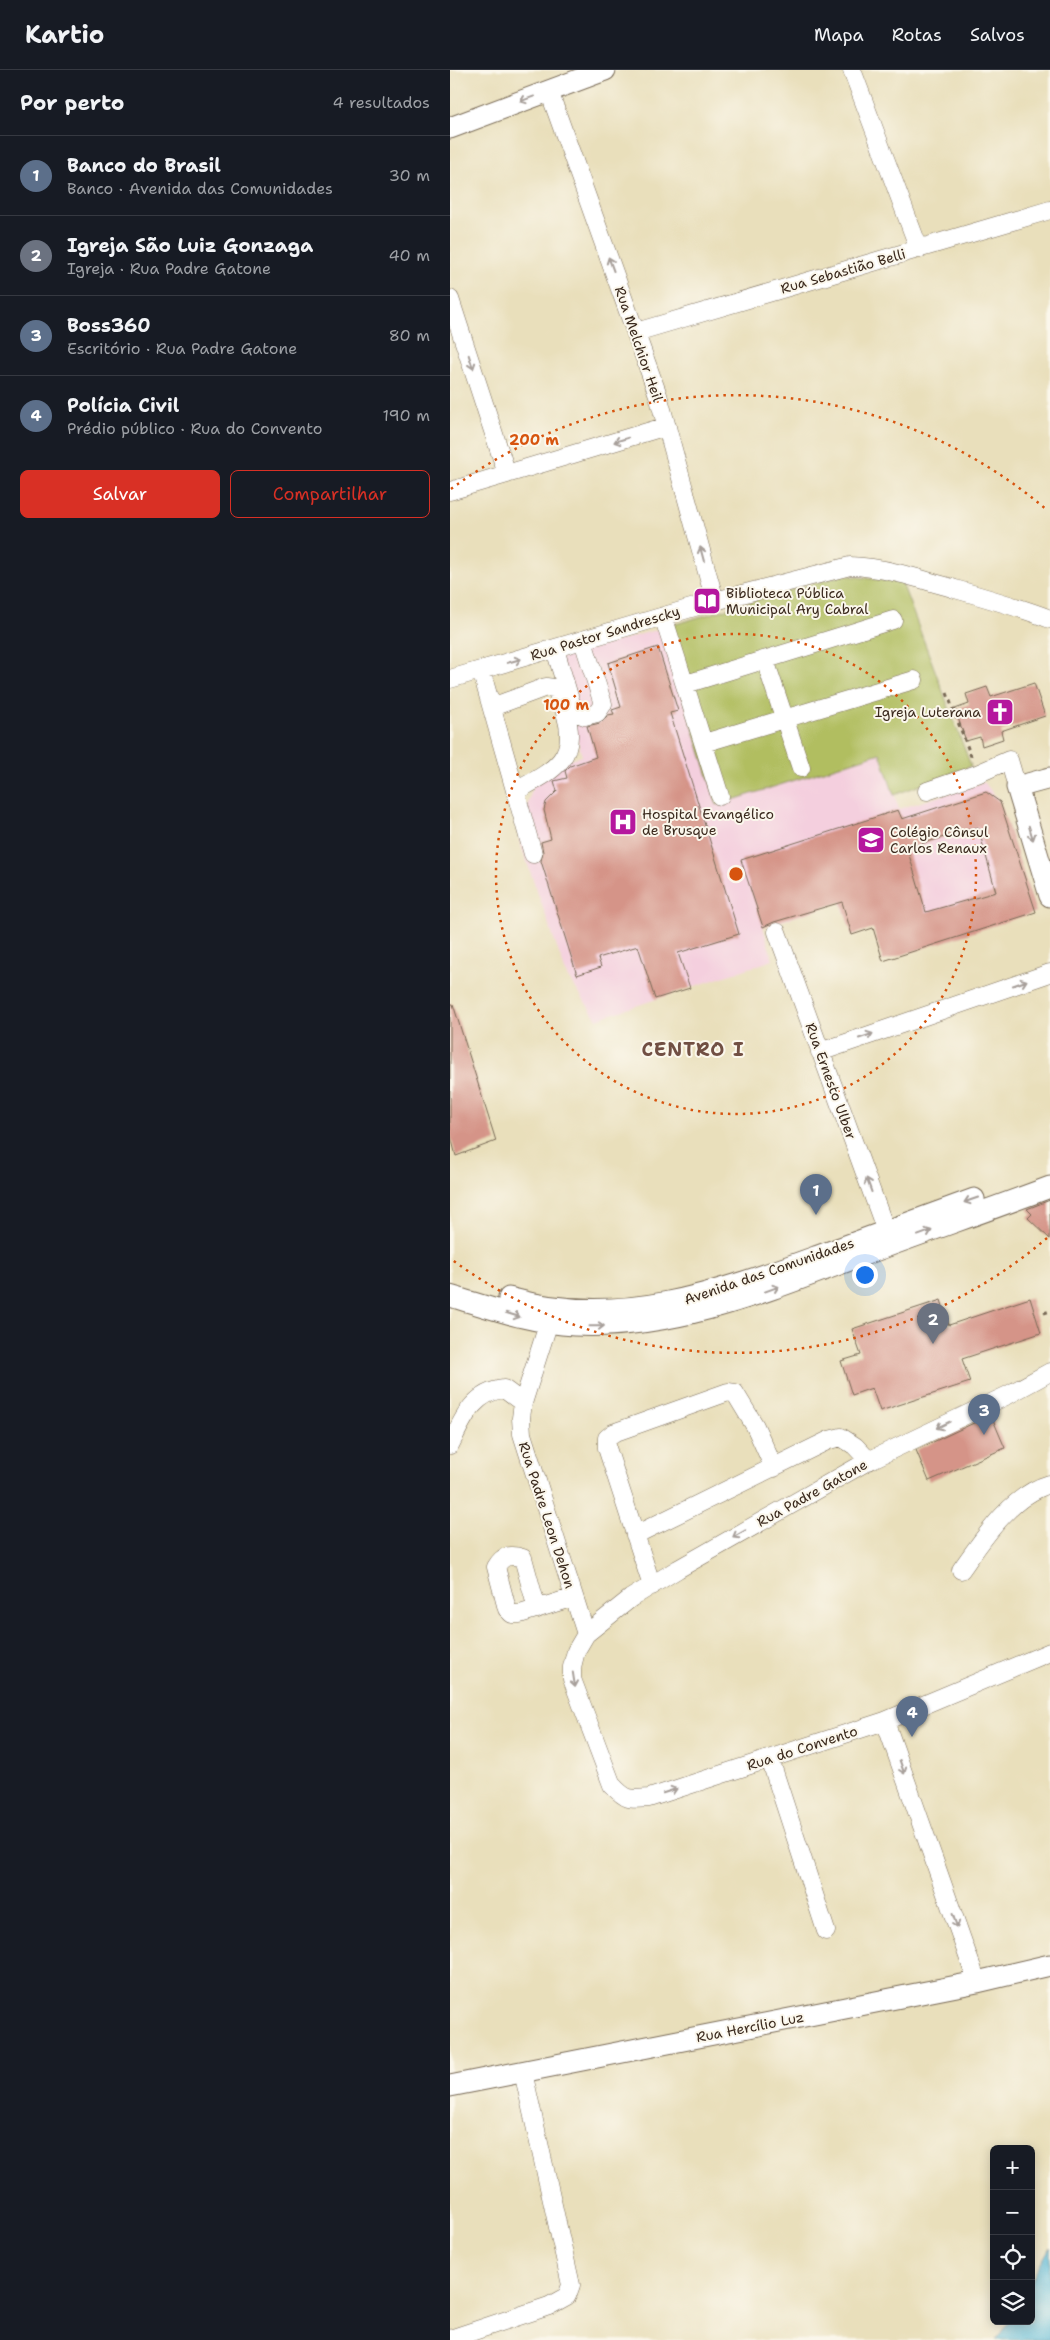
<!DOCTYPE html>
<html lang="pt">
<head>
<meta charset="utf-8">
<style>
  :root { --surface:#171b24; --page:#242831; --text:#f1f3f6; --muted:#9ea1a6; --line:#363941; --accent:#d93025 }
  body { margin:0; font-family:"Shantell Sans",sans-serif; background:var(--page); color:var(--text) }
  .controls { position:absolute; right:15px; bottom:15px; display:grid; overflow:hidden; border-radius:8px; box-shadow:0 2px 12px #0003 }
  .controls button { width:45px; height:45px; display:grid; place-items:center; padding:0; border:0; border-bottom:1px solid var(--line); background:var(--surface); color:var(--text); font:25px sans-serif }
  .you { position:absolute; left:414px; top:1204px; width:18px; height:18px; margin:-12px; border:4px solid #fff; border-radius:50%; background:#1a73e8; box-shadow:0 0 0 8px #1a73e833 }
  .badge { display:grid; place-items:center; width:32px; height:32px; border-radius:50%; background:var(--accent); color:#fff; font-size:16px; font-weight:700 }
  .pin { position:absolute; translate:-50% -41px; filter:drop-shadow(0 1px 2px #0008) }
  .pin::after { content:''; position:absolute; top:26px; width:18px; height:15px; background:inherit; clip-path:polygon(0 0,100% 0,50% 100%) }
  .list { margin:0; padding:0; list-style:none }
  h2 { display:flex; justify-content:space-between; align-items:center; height:65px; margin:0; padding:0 20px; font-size:21px }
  h2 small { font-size:16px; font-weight:400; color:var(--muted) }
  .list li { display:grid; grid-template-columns:32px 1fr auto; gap:15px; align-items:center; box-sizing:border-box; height:80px; padding:0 20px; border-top:1px solid var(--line) }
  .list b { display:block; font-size:19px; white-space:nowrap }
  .list p { margin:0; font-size:16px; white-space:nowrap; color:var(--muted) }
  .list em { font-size:16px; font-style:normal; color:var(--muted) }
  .actions { display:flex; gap:10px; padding:15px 20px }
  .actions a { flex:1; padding:11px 0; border:1px solid var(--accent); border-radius:8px; text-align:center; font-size:18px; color:var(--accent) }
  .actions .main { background:var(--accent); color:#fff }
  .icon { flex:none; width:28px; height:28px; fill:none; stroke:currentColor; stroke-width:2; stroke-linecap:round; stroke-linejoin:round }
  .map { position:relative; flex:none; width:600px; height:2270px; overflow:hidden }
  header { display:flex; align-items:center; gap:30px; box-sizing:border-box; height:70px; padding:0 25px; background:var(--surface); border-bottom:1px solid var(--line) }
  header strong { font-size:24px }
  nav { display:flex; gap:28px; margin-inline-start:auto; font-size:18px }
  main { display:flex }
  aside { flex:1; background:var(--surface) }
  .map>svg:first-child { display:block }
</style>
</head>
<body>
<header>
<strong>Kartio</strong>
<nav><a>Mapa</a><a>Rotas</a><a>Salvos</a></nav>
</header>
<main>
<aside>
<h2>Por perto<small>4 resultados</small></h2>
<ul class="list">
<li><span class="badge" style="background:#5c6f8a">1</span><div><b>Banco do Brasil</b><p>Banco · Avenida das Comunidades</p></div><em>30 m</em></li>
<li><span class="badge" style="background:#6b7280">2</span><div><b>Igreja São Luiz Gonzaga</b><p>Igreja · Rua Padre Gatone</p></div><em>40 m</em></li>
<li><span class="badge" style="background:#5c6f8a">3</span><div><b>Boss360</b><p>Escritório · Rua Padre Gatone</p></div><em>80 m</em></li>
<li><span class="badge" style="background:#5c6f8a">4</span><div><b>Polícia Civil</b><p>Prédio público · Rua do Convento</p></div><em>190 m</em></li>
</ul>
<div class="actions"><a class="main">Salvar</a><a>Compartilhar</a></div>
</aside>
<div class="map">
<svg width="600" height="2270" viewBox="0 0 600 2270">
  <rect width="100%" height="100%" fill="#fbf7ec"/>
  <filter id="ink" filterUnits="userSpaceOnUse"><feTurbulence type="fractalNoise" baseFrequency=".02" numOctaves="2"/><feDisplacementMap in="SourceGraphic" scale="10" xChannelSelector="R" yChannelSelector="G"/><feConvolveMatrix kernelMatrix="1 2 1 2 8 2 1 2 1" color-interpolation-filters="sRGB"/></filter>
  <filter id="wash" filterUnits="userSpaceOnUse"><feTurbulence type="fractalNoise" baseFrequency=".0096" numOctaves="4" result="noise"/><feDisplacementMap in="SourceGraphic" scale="20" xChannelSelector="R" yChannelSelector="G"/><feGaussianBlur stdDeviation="1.12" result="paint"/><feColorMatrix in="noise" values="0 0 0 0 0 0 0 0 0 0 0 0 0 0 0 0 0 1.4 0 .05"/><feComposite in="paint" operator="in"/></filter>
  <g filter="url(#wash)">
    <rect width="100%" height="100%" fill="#e9dfbb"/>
    <path fill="#f4cfde" d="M212,558l55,177 164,-52 18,56 85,-27 16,20 36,110 -153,49 -10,-33 -21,7 -11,-33 -78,25 10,33 -176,59 -30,-43 -48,-136 18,-71 45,-13 -28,-96z"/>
    <path fill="#b1be61" stroke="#767440" d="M393,505l59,8 69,183 -77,29 -14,-42 -163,52 -55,-177z"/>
    <path fill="#56b7d5" stroke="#48707a" d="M600,2177v93h-54l13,-19h22v-40z"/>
    <g id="blocks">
      <path fill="#d59488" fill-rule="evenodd" d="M208,577l20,64 -8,2 69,221 -61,19 12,35 -35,11 -17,-53 -40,12 3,9 -24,8 -36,-114 2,-9 -2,-10 10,-3 -7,-29 2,-8 11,-11 -3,-10 13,-3 -2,-7 5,-5 26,-9 -9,-31 13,-3 8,-8 6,-1 -2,-4 9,-3 -13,-44z
        M584,613l11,33 -44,15 2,8 -21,7 -2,-9 -14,4 -11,-32 14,-5 -3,-10 21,-7 4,10z
        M536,722l14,10 36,110 -153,49 -10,-33 -21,7 -10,-33 -68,20 -11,5 -22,-67 157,-50 4,9zM528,757l18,65 -70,20 -19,-64z
        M0,934h3l43,137 -40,15 -6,-23z
        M600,1130v39l-22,-21 4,-4 -5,-5z
        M580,1228l11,35 -79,26 8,23 -90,29 -8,-23 -20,7 -11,-34 20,-6 -9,-26 89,-29 8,25z
        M541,1345l14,33 -76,33 -13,-31z"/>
    </g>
  </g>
  <g filter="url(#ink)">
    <use href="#blocks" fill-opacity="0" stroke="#786955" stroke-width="1"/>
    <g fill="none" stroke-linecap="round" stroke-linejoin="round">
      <defs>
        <path id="minor" d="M402,0l67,179
          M99,21l109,304 57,206
          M0,229l57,175
          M186,262l414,-122
          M0,421l217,-65
          M213,546l57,180
          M105,579l16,54 6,10 8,3 12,-3 6,-9 -20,-63
          M315,590l36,108
          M31,600l52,184
          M0,609l265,-78 135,-35c35,1 71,13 105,23 32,9 64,18 95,30
          M236,614l207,-64
          M42,637l54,-20 8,1c7,8 9,18 12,28 13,44 -16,56 -50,75
          M254,673l210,-63
          M477,721l50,-17 32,-14 8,27
          M327,862l113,310
          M370,982l230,-79
          M103,1239l-30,94 -2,15 1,16 64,200
          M600,1302l-42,23 -140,66 -190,108 -47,29 -45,36 -10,17 -4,16v12l40,106c14,15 17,15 37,13l236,-77 165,-69
          M0,1375c13,-26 23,-53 54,-56l19,14
          M185,1465l194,-95 12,-3 14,9 14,15
          M511,1500c22,-31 50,-75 89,-86
          M202,1516l-45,-138v-10l6,-5 115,-41 7,1 20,33 19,42
          M87,1539l-14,-51c-13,-4 -20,-3 -27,9l11,42 5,5h8l54,-17
          M435,1651l92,261
          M320,1689l56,172
          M0,2269l99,-33 18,-10 4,-11 -48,-213"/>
        <path id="major" d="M0,58l155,-58
          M600,708l-33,9 33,109
          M0,1226c41,12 82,27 124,29 100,5 193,-34 284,-68 64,-24 128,-46 192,-70
          M59,1228c109,31 207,-5 309,-42 52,-19 104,-38 156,-57
          M0,2016l527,-104 73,-17"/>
      </defs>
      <use href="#minor" stroke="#786955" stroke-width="19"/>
      <use href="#major" stroke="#786955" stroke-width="23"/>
      <path stroke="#786955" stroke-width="3" stroke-dasharray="4 4" stroke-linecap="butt" d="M497,623l25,66
        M594,1243l6,-2"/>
      <use href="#minor" stroke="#fff" stroke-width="18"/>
      <use href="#major" stroke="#fff" stroke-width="21"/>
    </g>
    <defs><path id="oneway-shaft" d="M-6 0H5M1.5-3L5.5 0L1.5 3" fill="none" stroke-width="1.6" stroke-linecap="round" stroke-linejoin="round" transform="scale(1.25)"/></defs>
    <g stroke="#a79f9a">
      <use href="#oneway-shaft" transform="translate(77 29) rotate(160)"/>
      <use href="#oneway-shaft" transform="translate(161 194) rotate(-110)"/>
      <use href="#oneway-shaft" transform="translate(21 292) rotate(72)"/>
      <use href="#oneway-shaft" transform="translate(171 370) rotate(163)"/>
      <use href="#oneway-shaft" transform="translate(252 484) rotate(-105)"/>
      <use href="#oneway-shaft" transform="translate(64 591) rotate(-16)"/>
      <use href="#oneway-shaft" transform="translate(581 763) rotate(73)"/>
      <use href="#oneway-shaft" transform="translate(570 913) rotate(-19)"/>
      <use href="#oneway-shaft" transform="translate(416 966) rotate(-19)"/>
      <use href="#oneway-shaft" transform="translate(419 1115) rotate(-110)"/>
      <use href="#oneway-shaft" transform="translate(521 1130) rotate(161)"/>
      <use href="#oneway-shaft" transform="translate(475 1163) rotate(-20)"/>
      <use href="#oneway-shaft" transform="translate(322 1219) rotate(-20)"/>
      <use href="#oneway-shaft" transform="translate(63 1245) rotate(17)"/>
      <use href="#oneway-shaft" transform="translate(147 1256) rotate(-1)"/>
      <use href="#oneway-shaft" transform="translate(493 1355) rotate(154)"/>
      <use href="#oneway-shaft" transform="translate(289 1464) rotate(150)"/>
      <use href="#oneway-shaft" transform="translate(124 1610) rotate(81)"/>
      <use href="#oneway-shaft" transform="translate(452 1697) rotate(71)"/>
      <use href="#oneway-shaft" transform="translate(220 1721) rotate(-18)"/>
      <use href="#oneway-shaft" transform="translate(505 1851) rotate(71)"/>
    </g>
  </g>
  <g fill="none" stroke="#d7540e" stroke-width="2.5" stroke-dasharray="2.5 5">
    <circle cx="286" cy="804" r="240"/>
    <path d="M597 1168A479 479 0 0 1 1 1189M1 419A479 479 0 0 1 597 440"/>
  </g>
  <defs>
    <symbol id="library-square" viewBox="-11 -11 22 22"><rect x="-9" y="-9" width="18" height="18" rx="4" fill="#b5179e" stroke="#fbf7ec"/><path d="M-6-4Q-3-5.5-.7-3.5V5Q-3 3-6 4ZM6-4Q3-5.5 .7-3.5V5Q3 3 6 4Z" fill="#fff"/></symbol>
    <symbol id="church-square" viewBox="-11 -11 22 22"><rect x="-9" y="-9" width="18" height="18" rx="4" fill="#b5179e" stroke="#fbf7ec"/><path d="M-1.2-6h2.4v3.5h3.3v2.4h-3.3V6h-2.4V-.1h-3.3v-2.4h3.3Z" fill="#fff"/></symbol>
    <symbol id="hospital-square" viewBox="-11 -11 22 22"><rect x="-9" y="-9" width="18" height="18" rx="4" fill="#b5179e" stroke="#fbf7ec"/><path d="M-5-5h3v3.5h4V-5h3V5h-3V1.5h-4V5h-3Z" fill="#fff"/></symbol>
    <symbol id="school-square" viewBox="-11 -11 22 22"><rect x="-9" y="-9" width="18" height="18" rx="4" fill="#b5179e" stroke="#fbf7ec"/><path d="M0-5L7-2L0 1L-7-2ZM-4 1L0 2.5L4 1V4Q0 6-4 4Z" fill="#fff"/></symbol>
  </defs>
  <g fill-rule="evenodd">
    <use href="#library-square" x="241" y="515" width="32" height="32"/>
    <use href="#church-square" x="534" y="626" width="32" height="32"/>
    <use href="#hospital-square" x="157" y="736" width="32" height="32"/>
    <use href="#school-square" x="405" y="754" width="32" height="32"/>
  </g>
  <g text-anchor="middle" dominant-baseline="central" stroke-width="4" stroke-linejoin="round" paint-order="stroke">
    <g font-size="14" fill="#3b2a1e" stroke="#fbf7ec">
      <text transform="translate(393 201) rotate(-16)">Rua Sebastião Belli</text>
      <text transform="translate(189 274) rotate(71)">Rua Melchior Heil</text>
      <text transform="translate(155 563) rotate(-17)">Rua Pastor Sandrescky</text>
      <text transform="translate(381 1011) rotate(70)">Rua Ernesto Ulber</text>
      <text transform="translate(319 1201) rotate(-19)">Avenida das Comunidades</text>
      <text transform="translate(362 1423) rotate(-29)">Rua Padre Gatone</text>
      <text transform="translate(97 1445) rotate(72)">Rua Padre Leon Dehon</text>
      <text transform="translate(352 1678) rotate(-18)">Rua do Convento</text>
      <text transform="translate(300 1957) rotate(-11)">Rua Hercílio Luz</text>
    </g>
    <g font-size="14" fill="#3b2a1e" stroke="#fbf7ec" text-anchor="start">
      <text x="276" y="523">Biblioteca Pública<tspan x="276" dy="16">Municipal Ary Cabral</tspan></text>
      <text x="531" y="642" text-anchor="end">Igreja Luterana</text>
      <text x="192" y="744">Hospital Evangélico<tspan x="192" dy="16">de Brusque</tspan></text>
      <text x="440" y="762">Colégio Cônsul<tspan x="440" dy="16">Carlos Renaux</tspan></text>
    </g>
    <g font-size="19" font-weight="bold" letter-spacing="1" fill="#714f43" stroke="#fbf7ec">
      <text x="243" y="979">CENTRO I</text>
    </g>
  </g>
  <circle cx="286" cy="804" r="8" fill="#d7540e" stroke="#fbf7ec" stroke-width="2.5"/>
  <g font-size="15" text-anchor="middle" font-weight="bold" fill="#d7540e" stroke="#fbf7ec" stroke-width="4" stroke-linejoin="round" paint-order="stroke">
    <text x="84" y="375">200 m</text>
    <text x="116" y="640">100 m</text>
  </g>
</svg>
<div class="controls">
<button>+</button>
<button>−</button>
<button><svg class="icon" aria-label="locate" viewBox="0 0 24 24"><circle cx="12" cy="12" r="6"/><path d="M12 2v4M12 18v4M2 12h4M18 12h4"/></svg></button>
<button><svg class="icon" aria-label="layers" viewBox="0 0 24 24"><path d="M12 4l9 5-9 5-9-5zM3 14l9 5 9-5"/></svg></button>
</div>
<div class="you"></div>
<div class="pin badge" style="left:366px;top:1145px;background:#5c6f8a">1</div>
<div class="pin badge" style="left:483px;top:1274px;background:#6b7280">2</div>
<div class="pin badge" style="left:534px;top:1365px;background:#5c6f8a">3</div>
<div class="pin badge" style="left:462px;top:1667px;background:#5c6f8a">4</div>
</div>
</main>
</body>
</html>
